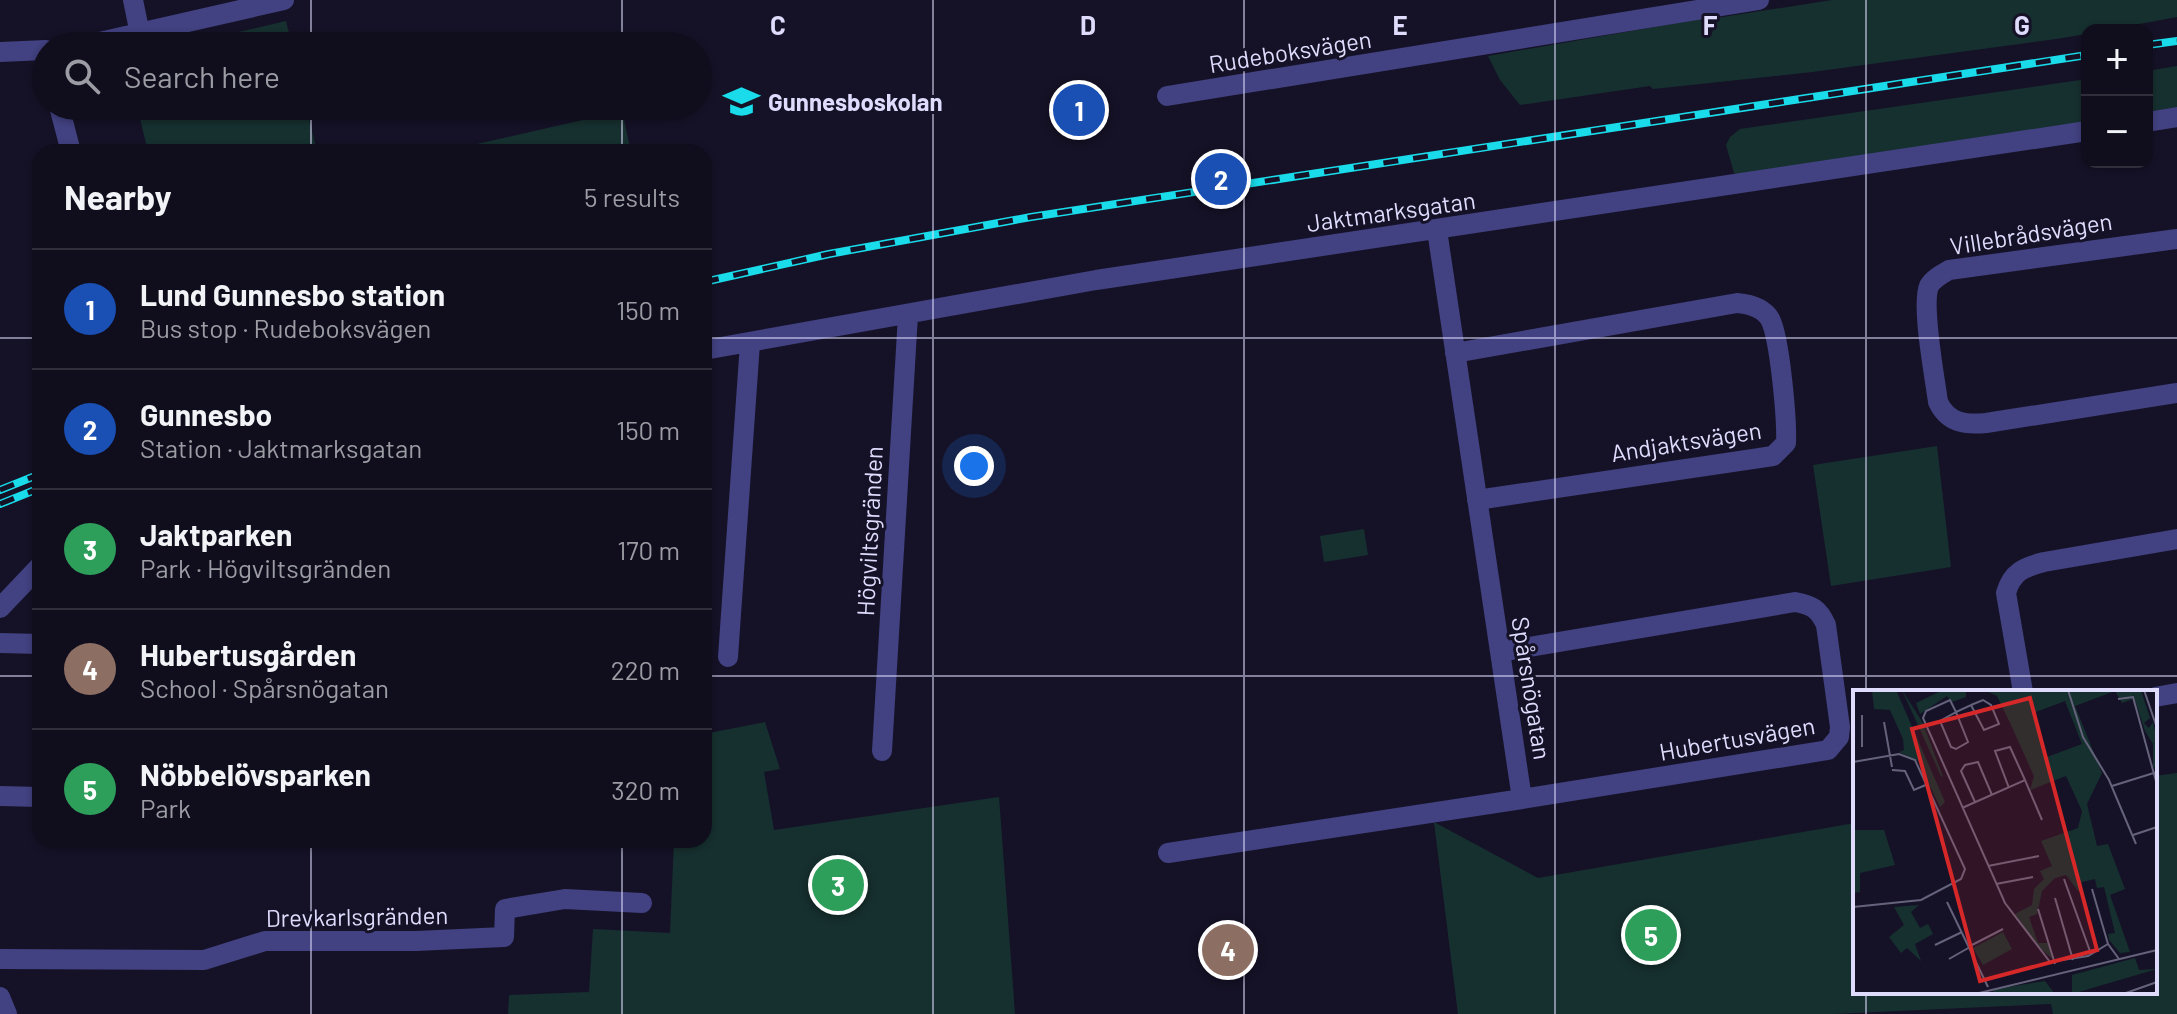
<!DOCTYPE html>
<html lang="en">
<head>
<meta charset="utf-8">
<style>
  :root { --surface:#100e1d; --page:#191726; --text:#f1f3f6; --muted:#9c9ca4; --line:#302e3b; --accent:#19dbea }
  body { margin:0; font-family:Barlow,sans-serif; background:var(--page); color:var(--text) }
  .controls { position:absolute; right:24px; top:24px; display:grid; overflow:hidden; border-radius:16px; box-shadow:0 2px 6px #0004 }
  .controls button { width:72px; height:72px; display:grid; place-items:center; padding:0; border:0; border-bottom:2px solid var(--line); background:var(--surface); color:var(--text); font:40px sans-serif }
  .you { position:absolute; left:974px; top:466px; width:28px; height:28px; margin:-20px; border:6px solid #fff; border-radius:50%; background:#1a73e8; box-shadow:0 0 0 12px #1a73e833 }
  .badge { display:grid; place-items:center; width:52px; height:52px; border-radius:50%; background:var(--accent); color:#fff; font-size:26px; font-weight:700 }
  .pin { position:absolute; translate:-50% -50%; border:4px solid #fff; box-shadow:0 2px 8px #0006 }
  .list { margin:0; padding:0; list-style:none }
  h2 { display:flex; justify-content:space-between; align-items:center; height:104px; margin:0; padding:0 32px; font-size:34px }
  h2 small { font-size:26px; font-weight:400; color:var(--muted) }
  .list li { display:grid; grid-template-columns:52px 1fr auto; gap:24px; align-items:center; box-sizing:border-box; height:120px; padding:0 32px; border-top:2px solid var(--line) }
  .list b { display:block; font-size:30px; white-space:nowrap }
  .list p { margin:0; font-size:26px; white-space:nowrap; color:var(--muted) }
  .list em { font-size:26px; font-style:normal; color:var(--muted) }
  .icon { flex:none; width:44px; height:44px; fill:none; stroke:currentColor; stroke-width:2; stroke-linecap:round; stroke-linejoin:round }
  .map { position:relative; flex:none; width:2177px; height:1014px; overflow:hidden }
  .search { position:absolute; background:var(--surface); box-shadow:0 2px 6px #0004; left:32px; top:32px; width:680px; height:88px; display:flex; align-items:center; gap:20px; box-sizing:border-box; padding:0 28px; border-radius:44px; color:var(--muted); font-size:30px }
  .panel { position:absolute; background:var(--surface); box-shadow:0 2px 6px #0004; left:32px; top:144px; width:680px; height:704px; border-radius:24px }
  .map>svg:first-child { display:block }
</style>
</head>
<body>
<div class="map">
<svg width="2177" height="1014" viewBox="0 0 2177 1014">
  <rect width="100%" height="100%" fill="#151227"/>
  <path fill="#16302f" d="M1832,0h345v17l-70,13h-20v4l-31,5 -244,33 -159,17 -3,-3 -130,19 -20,-25 -12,-24 212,-37 11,18 5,-19z
    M286,21l6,25h-114z
    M2177,66v41l-30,5v-41z
    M2087,79v43l-341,55 -12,-4 -8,-28 4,-8 10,-8z
    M137,106h169l11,46h-169z
    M622,111l9,41h-152l-2,-8z
    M1937,446l14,121 -120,19 -18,-121z
    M1364,529l4,26 -44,7 -4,-26z
    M765,722l15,47 -16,3 10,58 225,-33 16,217h-507l1,-19 80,-3 4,-63 77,4 4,-93h30v-106z
    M2177,773v241h-124l-2,-10 -218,10h-375l-24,-192 104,56 317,-55v169h300v-216z"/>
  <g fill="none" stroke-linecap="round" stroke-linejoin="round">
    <path stroke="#424181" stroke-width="20" d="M133,0l7,34
      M82,46l202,-46
      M0,52l46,-2
      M1167,96l592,-96
      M59,106l12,46
      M2147,122l30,-5
      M2177,239l-228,31c-7,4 -16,9 -20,16 -8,20 6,92 9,116 10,21 27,23 48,21l191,-30
      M704,350l392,-70 991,-149
      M1455,353l282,-50c11,1 26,4 33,16 10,19 17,101 16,124l-13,13 -296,44
      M0,608l40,-42
      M0,643l40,1
      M1500,652l295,-50c17,3 24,7 31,23l14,102 -1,10 -11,13 -306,49
      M728,657l22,-314
      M2023,692l-17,-99c6,-21 18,-26 38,-31l133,-23
      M2155,697l22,-4
      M882,751l26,-436
      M0,796l40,1
      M1168,853l354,-54 -85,-569
      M0,959l204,1 61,-19h151l88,-4 1,-28 60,-10 77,4
      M0,997l7,17"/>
    <defs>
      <path id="rail" d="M2147,45l30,-4
        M704,282l125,-28 202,-37 1056,-162
        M0,490l40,-16
        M0,504l40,-16"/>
    </defs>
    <use href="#rail" stroke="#19dbea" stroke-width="8"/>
    <use href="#rail" stroke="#151227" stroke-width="5" stroke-dasharray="15" stroke-linecap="butt"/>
  </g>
  <path fill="none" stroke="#dedbfc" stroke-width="2" stroke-opacity="0.55" d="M311,0v46M622,0v46M933,0v1014M1244,0v1014M1555,0v1014M1866,0v692M311,106v46M622,106v46M0,338h40M704,338h1473M0,676h40M704,676h1473M311,840v174M622,840v174M1866,992v22"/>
  <defs>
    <symbol id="school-bare" viewBox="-9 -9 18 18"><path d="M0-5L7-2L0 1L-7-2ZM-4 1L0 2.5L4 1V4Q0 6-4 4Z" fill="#19dbea" stroke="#151227" stroke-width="2.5" paint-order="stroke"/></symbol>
  </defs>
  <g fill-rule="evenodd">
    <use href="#school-bare" x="716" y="76" width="51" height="51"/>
  </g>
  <g text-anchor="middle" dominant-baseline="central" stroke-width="6" stroke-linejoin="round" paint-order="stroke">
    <g font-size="24" fill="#dedbfc" stroke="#151227">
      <text transform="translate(1290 51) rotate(-9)">Rudeboksvägen</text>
      <text transform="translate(1391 211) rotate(-8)">Jaktmarksgatan</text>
      <text transform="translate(2031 233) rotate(-9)">Villebrådsvägen</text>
      <text transform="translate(1686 441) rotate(-9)">Andjaktsvägen</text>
      <text transform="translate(869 531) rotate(-87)">Högviltsgränden</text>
      <text transform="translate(1532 688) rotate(81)">Spårsnögatan</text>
      <text transform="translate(1737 738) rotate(-10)">Hubertusvägen</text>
      <text transform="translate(357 916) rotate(-1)">Drevkarlsgränden</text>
    </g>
    <g font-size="24" font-weight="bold" fill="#dedbfc" stroke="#151227" text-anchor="start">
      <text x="768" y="101">Gunnesboskolan</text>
    </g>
  </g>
  <g transform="translate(1853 690)">
    <rect width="304" height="304" fill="#151227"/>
    <path d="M19,0h24l49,112 -5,5 -22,-46 -19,-9 5,-2 -1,-11 -13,-29 -16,-1zM49,0l21,33 20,54 -2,-1zM90,0h23v7l-14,5 -5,-6 -27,18 -4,-11zM132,0h156l9,28 -6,5 5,5 4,-6 4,18v26l-4,2v-24l-8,-13 -12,-37v5l-11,4 -7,-12 -40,15 27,67 -15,31 10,42 11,-2 17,45 -15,6 20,57 -10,1 -11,-13 -1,-6 7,-1 -11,-46 -7,1 -2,-9 -13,3 -3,10 -13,-17 -11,3 -13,13 -5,23 -8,3 9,26h10l5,16 -15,-12 -23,-33 17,-9 2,-16 10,-10 -4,-8 12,-5 -11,-25 37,-13 4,-17 -16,-35 -36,14 4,-14 -23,-51 -14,-29zM212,11l17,43 -35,13 -14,-44zM0,140h31l11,35 -35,8v19l-7,1zM66,215l-8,7 9,16 8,-4 5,10 -18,10 6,17 -14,-13 -6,5 -12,-16 15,-12 -10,-18zM150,242l9,17 -29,16 -10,-17zM282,268l4,12 18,-1 -85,25v-19zM192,291l10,13h-65l6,-5z" fill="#16302f" fill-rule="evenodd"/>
    <path fill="none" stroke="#65627c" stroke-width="2" d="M215,0l15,47 26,43 27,64M291,0l13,38M265,9l15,-2 24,88M118,15l12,-5 8,5 8,19 -15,6 -13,-25 -15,7 12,30 -12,7 -5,-2 -11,-26 16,-9 -6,-12 -24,11 -3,7 82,185 45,59 38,-6 20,-12 11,15M9,25v32M31,32l8,45M0,72l46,-8 16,6 50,109 -4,10 -40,21 -68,7M39,80l13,1 9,19 14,-6M259,96l45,-14M156,98l-14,-37 15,-4 15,33M122,112l-14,-31 4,-6 13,-3 14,33M109,118l63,-28 17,40M280,145l24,-8M135,176l51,-10M211,189l27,75M143,194l37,-7M239,199l16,55M202,208l18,62M94,212l41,85M185,219l17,55M82,255l27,-13M117,256l33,-17M96,269l21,-12M122,304l182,-44M270,304l34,-12"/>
    <path fill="#d62828" fill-opacity="0.15" stroke="#d62828" stroke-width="4" d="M177,8l67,252 -117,31 -68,-252z"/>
    <rect width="304" height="304" fill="none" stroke="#dedbfc" stroke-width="4"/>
  </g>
  <g font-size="26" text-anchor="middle" font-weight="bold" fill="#dedbfc" stroke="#151227" stroke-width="6" stroke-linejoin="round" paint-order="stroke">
    <text x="778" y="35">C</text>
    <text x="1088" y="35">D</text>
    <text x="1400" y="35">E</text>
    <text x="1710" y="35">F</text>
    <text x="2022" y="35">G</text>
  </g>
</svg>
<div class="controls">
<button>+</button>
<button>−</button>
</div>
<div class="you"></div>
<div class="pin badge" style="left:1079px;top:110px;background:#1a4fb4">1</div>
<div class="pin badge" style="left:1221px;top:179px;background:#1a4fb4">2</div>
<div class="pin badge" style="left:838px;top:885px;background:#2e9e5b">3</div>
<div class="pin badge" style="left:1228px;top:950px;background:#8d6e63">4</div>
<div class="pin badge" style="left:1651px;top:935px;background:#2e9e5b">5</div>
<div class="search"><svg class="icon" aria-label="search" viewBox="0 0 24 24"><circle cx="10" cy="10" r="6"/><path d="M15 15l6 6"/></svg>Search here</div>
<section class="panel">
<h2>Nearby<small>5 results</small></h2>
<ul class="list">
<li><span class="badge" style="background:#1a4fb4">1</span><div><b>Lund Gunnesbo station</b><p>Bus stop · Rudeboksvägen</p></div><em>150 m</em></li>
<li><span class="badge" style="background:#1a4fb4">2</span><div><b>Gunnesbo</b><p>Station · Jaktmarksgatan</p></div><em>150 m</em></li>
<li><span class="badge" style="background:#2e9e5b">3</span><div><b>Jaktparken</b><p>Park · Högviltsgränden</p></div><em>170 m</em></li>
<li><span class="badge" style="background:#8d6e63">4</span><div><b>Hubertusgården</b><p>School · Spårsnögatan</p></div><em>220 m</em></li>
<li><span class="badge" style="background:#2e9e5b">5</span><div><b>Nöbbelövsparken</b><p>Park</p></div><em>320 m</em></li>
</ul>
</section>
</div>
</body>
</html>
